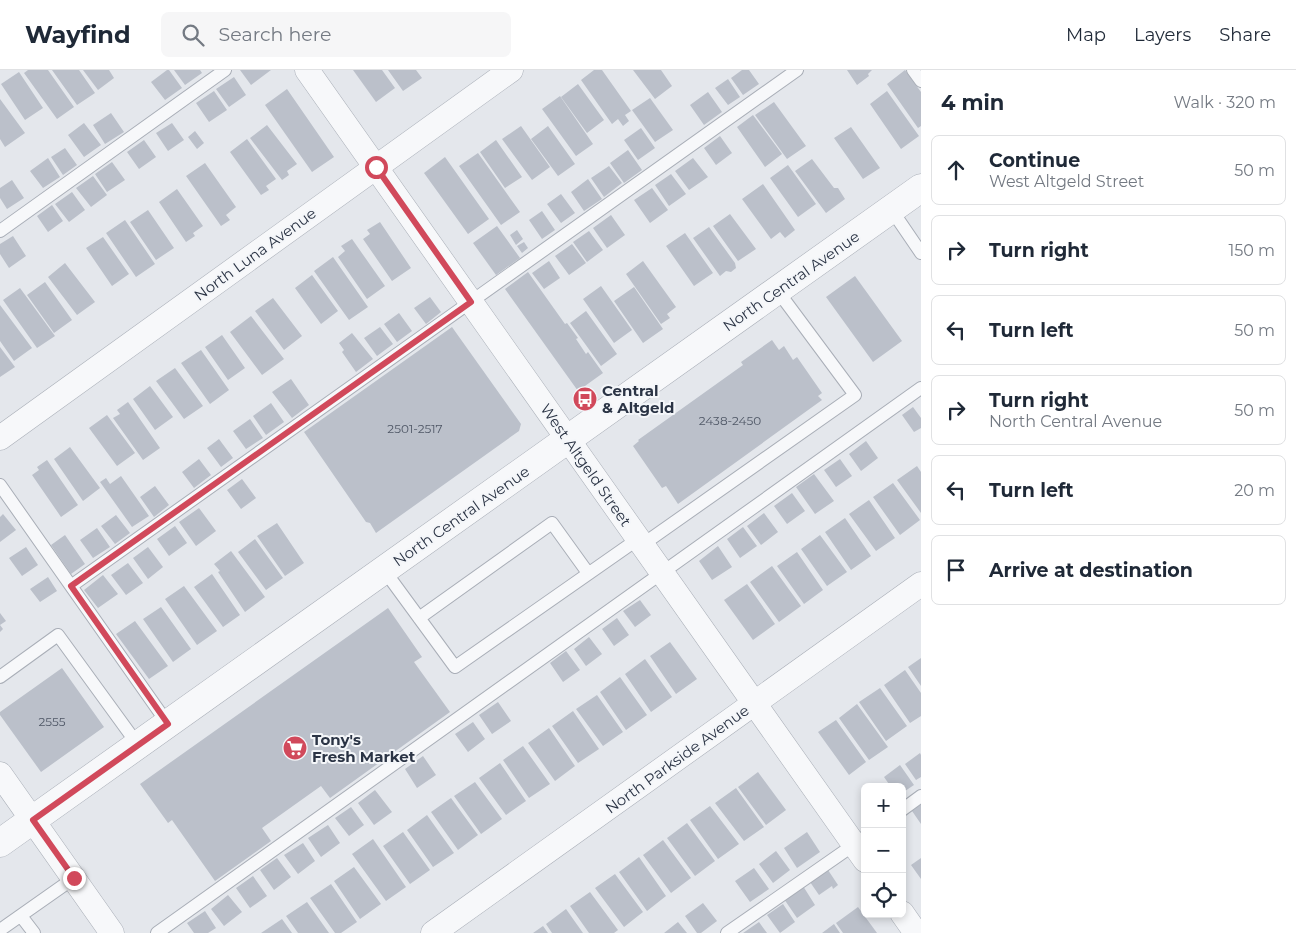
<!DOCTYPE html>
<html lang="en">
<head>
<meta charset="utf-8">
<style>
  :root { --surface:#fff; --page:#f6f6f7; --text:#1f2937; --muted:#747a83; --line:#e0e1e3 }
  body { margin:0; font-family:Montserrat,sans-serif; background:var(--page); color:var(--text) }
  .controls { position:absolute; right:15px; bottom:15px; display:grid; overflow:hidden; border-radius:8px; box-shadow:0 2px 8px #0003 }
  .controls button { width:45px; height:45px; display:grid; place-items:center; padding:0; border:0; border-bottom:1px solid var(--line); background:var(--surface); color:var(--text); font:25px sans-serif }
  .stop { position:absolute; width:15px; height:15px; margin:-11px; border:4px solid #d1495b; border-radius:50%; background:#fff }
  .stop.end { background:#d1495b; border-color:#fff; box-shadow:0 1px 5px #0008 }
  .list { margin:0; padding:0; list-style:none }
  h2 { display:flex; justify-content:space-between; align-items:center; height:65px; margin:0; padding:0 20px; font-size:21px }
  h2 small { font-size:16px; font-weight:400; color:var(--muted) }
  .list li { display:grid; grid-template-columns:32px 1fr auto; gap:15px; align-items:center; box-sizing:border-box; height:70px; margin:0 10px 10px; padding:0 10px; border:1px solid var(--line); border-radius:8px }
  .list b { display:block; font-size:19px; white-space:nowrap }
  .list p { margin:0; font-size:16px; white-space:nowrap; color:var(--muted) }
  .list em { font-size:16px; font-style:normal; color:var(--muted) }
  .icon { flex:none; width:28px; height:28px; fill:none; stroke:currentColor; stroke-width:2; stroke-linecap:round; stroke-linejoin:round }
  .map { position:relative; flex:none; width:921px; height:863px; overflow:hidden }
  header { display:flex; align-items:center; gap:30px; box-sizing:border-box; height:70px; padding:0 25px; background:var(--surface); border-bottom:1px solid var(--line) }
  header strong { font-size:24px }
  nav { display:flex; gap:28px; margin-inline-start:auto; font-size:18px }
  .search { width:350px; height:45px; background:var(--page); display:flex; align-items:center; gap:12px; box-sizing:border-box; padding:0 18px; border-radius:8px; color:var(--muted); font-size:19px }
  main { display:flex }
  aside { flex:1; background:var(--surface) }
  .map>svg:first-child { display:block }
</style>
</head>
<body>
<header>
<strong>Wayfind</strong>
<div class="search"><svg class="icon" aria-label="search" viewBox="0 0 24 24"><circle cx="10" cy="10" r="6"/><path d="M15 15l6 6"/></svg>Search here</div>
<nav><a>Map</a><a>Layers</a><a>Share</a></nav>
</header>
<main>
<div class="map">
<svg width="921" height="863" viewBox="0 0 921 863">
  <rect width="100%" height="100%" fill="#e4e7ec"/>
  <path fill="#bbc0ca" d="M28,0h20l26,37 -17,12 -33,-46z
    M52,0h27l16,23 -18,12z
    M83,0h26l5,8 -16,12z
    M167,0h2l13,18 -17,12 -14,-18z
    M174,0h26l2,3 -17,12z
    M240,0h31l-20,15z
    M353,0h29l13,18 -19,14z
    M388,0h28l6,8 -19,13z
    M594,0h8l29,41 -6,4 4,6 -6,5 -5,-7 -6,5 -31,-44z
    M633,0h28l11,16 -17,13z
    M742,0h7l10,14 -16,11 -12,-17z
    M847,0h25l-4,4 1,2 -12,9z
    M905,0l16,22v34l-3,2 -31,-44z
    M19,2l24,36 -18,12 -24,-36z
    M234,7l12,18 -17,12 -13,-18z
    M728,9l12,18 -12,8 -13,-17z
    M578,14l26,36 -17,13 -26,-36z
    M287,19l47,68 -22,15 -47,-67z
    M214,21l13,19 -18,12 -13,-19z
    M887,21l32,45 -18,13 -31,-45z
    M708,22l14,20 -18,13 -14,-20z
    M560,26l33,48 -17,12 -34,-47z
    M650,28l23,32 -18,12 -23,-32z
    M0,29l25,34 -20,14 -5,-8z
    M774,32l32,44 -19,13 -32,-44z
    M111,43l13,19 -19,12 -12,-19z
    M753,45l29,39 -17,13 -28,-40z
    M84,53l17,22 -17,12 -16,-22z
    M172,53l12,17 -16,11 -12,-18z
    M267,55l30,39 -10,7 2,4 -7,5 -32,-42z
    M521,56l29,41 -18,13 -30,-41z
    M548,56l27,38 -17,12 -27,-37z
    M851,57l29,41 -17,11 -29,-41z
    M641,58l14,20 -17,12 -14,-20z
    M195,61l9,12 -7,6 -9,-12z
    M720,66l12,17 -16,12 -12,-17z
    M247,69l29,40 -10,7 3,4 -8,5 -31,-43z
    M144,70l12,17 -17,12 -12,-17z
    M496,70l26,37 -17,11 -25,-36z
    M65,78l12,17 -14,10 -12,-18z
    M628,80l14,20 -18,13 -14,-20z
    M478,83l42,59 -19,13 -42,-59z
    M445,87l44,62 -21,15 -44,-61z
    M48,88l12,19 -17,11 -13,-17z
    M693,88l15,19 -19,13 -14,-19z
    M812,89l22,29h4l7,11 -19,14 -31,-42z
    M112,92l13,18 -18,12 -12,-18z
    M205,93l31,44 -10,8 4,5 -9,6 -35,-50z
    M788,95l28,39 -18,13 -28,-39z
    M609,96l13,17 -18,14 -13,-19z
    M671,104l15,20 -17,12 -14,-21z
    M93,106l14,19 -16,12 -15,-19z
    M588,109l14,20 -18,12 -13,-19z
    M12,110l12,18 -17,11 -7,-11v-10z
    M763,114l32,46 -10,8 -5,-6 -9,7 -29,-40z
    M652,118l16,22 -18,13 -16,-23z
    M177,119l26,37 -10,7 2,3 -9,6 -27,-40z
    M72,122l13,18 -16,12 -14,-18z
    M561,124l14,19 -14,10 -14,-19z
    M52,135l11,16 -15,11 -11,-16z
    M148,140l26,38 -18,12 -26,-38z
    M542,141l13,19 -13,9 -13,-19z
    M730,144l26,35 -18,12 -25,-35z
    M611,145l14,20 -18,13 -14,-20z
    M125,150l30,44 -19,13 -30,-44z
    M380,152l31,46 -19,13 -29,-42 7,-5 -3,-4z
    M497,156l23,32 -24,17 -23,-32z
    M709,157l26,36 1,5 -5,4 -5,-1 -6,5 -27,-38z
    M517,160l6,9 -7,6 -6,-10z
    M589,161l14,19 -16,12 -14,-20z
    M685,163l28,40 -19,13 -28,-40z
    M13,166l13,20 -17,12 -9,-14v-10z
    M103,167l26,37 -17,12 -26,-38z
    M352,169l33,47 -18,13 -29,-42 7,-6 -4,-5z
    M524,172l4,6 -6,5 -5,-7z
    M572,174l14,19 -17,12 -14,-19z
    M333,187l35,50 -19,13 -35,-49z
    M549,191l11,17 -16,11 -12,-16z
    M643,191l33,46 -9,7 3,4 -9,6 -35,-50z
    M65,193l30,39 -18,13 -29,-38z
    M528,202l37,52 2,-1 11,15 -2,1 10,15 2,-2 15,21 -25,18 -73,-102z
    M312,205l26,36 -17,13 -26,-36z
    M855,206l47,65 -29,21 -47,-65z
    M45,212l27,38 -18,13 -27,-38z
    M601,216l31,44 -18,13 -31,-44z
    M634,217l29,42 -20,14 -29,-42z
    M20,218l35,48 -18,12 -34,-48z
    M430,227l11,15 -15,12 -12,-16z
    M273,228l29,38 -18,14 -29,-39z
    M0,235l32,43 -18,13 -14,-20z
    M586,241l31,43 -16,12 -31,-43z
    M399,243l13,18 -15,11 -13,-18z
    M251,246l33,43 -22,16 -32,-43z
    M380,257l13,17 -16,12 -13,-18z
    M452,257l69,97 -2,7 -143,102 -6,-10 -4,-1 -62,-90z
    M352,263l21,26 -17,13 -14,-20 2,-2 -5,-7z
    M222,265l23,33 -17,12 -23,-33z
    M772,270l7,10 5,-4 9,14 4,-3 25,36 -4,3 4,4 -144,104 -12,-18 -4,2 -29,-42 6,-5 -1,-1 105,-75 -2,-3z
    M0,277l15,20 -15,10z
    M201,280l28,40 -19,14 -29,-41z
    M175,298l28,38 -19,13 -28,-38z
    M291,309l18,26 -17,13 -20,-26z
    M150,316l23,31 -18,13 -22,-31z
    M128,332l32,46 -17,12 -30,-42 7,-4 -3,-4z
    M271,333l13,19 -18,13 -13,-19z
    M913,337l8,11v10l-7,4 -12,-17z
    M107,345l28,38 -18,13 -28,-38z
    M250,349l13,19 -17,11 -13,-18z
    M219,369l14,19 -12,9 -14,-19z
    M866,371l12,17 -17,13 -12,-17z
    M70,377l30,41 -17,13 -29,-42z
    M199,389l12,16 -17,13 -12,-16z
    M840,389l12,17 -16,11 -12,-17z
    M47,390l31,45 -17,12 -29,-42 7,-5 -2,-3z
    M917,396l4,6v41l-24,-33z
    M814,404l20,27 -19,13 -19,-27z
    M121,406l28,40 -17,11 -32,-45 6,-4 4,6z
    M242,409l14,19 -15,11 -14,-19z
    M893,413l27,37 -20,15 -27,-38z
    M155,416l14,19 -15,12 -14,-20z
    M792,423l13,18 -18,13 -13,-18z
    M869,430l26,38 -19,13 -27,-37z
    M199,438l17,23 -20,15 -17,-24z
    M764,443l14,19 -17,13 -14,-19z
    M3,444l13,16 -16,12v-25z
    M116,445l14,18 -15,11 -14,-18z
    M845,448l26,38 -20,14 -26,-38z
    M277,453l27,40 -19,13 -28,-40z
    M175,456l12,17 -18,13 -12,-17z
    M743,457l14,19 -17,12 -13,-19z
    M97,458l13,19 -17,11 -13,-18z
    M65,465l20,29 -14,10 -20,-29z
    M820,465l27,37 -20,14 -26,-37z
    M255,469l28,39 -17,12 -28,-38z
    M718,476l14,21 -20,13 -13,-19z
    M26,477l12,18 -16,11 -13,-18z
    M148,477l15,20 -15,12 -15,-21z
    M231,481l34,46 -20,15 -27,-40 2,-1 -6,-7z
    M797,482l26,38 -19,14 -27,-38z
    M128,493l15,20 -17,12 -15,-20z
    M772,496l29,40 -22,16 -29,-40z
    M212,504l28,41 -17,12 -29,-40z
    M103,505l15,19 -20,14 -14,-18z
    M48,507l9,14 -17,11 -10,-13z
    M747,514l28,40 -22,16 -29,-40z
    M184,516l33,45 -20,14 -32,-46z
    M640,530l11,15 -16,12 -12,-16z
    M161,537l30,42 -18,13 -30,-43z
    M388,538l34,49 -8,5 36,50 -120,86 -9,-12 -59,42 9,13 -56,40 -43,-61 -4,3 -28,-39z
    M0,543l6,8 -6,4 3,4 -3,3z
    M617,548l12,17 -15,11 -12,-17z
    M135,551l33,45 -19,13 -33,-45z
    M589,567l13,17 -16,12 -12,-17z
    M670,572l27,37 -21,15 -26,-38z
    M566,581l14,19 -17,12 -13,-19z
    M921,588v28l-13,-19z
    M645,589l27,38 -21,15 -26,-38z
    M62,598l42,59 -63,45 -41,-57v-3z
    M905,600l16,23v23l-11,7 -26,-38z
    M620,607l27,38 -21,15 -26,-38z
    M880,618l27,38 -21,15 -27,-39z
    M597,625l26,37 -20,14 -27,-37z
    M498,632l13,19 -19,13 -13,-19z
    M857,634l31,43 -19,13 -30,-42z
    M573,641l26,38 -21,14 -26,-37z
    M836,650l30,42 -17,13 -31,-43z
    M473,652l12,17 -17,13 -13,-18z
    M549,658l26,38 -20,15 -27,-38z
    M523,676l27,38 -21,14 -26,-38z
    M920,683l1,2v22l-5,3 -11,-16z
    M423,686l13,19 -19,13 -12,-19z
    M500,693l26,38 -20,14 -27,-37z
    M900,695l14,20 -12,8v-6h-11l-7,-10z
    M758,702l28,38 -20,15 -28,-38z
    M475,712l27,37 -21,15 -27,-38z
    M736,718l28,39 -20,14 -29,-38z
    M375,720l17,22 -18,13 -16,-22z
    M451,728l27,37 -20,15 -27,-38z
    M921,734v20l-9,-13z
    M710,736l29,38 -21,15 -28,-39z
    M351,737l13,18 -15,11 -14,-18z
    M427,745l27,38 -21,14 -26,-37z
    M687,753l28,38 -20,15 -28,-38z
    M328,755l12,18 -19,14 -13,-19z
    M403,762l27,38 -20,14 -27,-38z
    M807,762l13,20 -23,16 -13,-20z
    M373,769l33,48 -20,14 -34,-47z
    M663,770l28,38 -20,15 -28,-38z
    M303,773l12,18 -17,13 -14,-19z
    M776,781l14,19 -17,13 -14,-19z
    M639,787l27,39 -19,15 -28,-39z
    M277,788l14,19 -17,13 -14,-20z
    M921,788v21l-10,-14z
    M354,797l27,37 -21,15 -26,-38z
    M754,798l15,21 -19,13 -15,-21z
    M828,800l10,15 -5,4 -1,-3 -13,9 -9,-13z
    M615,804l28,38 -19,15 -29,-39z
    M253,806l14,20 -17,12 -14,-20z
    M331,814l26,38 -16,11h-6l-25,-35z
    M803,816l12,19 -18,13 -13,-19z
    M590,822l28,38 -4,3h-25l-19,-27z
    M228,825l14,17 -18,14 -13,-17z
    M307,832l22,31h-31l-12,-17z
    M703,833l14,18 -16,12h-4l-12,-17z
    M783,834l12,18 -15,11 -13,-18z
    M858,837l19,26h-34l-7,-10z
    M566,839l17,24h-31l-6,-9z
    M205,841l11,17 -8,5h-14l-7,-10z
    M282,849l10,14h-31z
    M678,852l9,11h-23z
    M759,852l8,11h-24z
    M834,854l6,9h-18z
    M543,856l5,7h-15z"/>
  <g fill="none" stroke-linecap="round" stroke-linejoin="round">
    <defs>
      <path id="service" d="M913,0l8,11
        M891,139l30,44
        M0,161l225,-161
        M0,415l168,239
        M642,475l213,-150 -78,-105
        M384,500l71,97 183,-128
        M71,516l726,-516
        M419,548l133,-95 36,50
        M0,607l58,-42 80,110
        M902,740l19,-14
        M21,846l13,17
        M0,860l74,-52
        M157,863l764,-545
        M727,863l138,-96"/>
      <path id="minor" d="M307,0l558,790
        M0,368l511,-368
        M0,704l112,159
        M902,843l14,20
        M433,863l488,-349"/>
      <path id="tertiary" d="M0,773l921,-655"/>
    </defs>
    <use href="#service" stroke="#a9aeb7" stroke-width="14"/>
    <use href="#minor" stroke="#a9aeb7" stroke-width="25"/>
    <use href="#tertiary" stroke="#a9aeb7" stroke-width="29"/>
    <use href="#service" stroke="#f7f8fa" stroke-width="12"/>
    <use href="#minor" stroke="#f7f8fa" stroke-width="24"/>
    <use href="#tertiary" stroke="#f7f8fa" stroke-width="28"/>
  </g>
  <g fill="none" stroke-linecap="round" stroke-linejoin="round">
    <path stroke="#d1495b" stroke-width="6" d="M74,808l-41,-58 135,-96 -97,-138 400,-284 -95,-135"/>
  </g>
  <defs>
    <symbol id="bus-disc" viewBox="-11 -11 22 22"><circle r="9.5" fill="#d1495b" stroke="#f4f6f9"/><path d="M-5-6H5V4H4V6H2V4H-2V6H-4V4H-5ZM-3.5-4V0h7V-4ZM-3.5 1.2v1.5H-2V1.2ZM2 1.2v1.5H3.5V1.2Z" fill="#fff"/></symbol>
    <symbol id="supermarket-disc" viewBox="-11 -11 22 22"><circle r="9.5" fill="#d1495b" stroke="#f4f6f9"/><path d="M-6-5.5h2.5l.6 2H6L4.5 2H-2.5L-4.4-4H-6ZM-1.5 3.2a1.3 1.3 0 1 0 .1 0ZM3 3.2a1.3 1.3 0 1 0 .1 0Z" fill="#fff"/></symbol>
  </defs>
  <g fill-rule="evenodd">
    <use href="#bus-disc" x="571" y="315" width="28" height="28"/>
    <use href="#supermarket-disc" x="281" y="664" width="28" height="28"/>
  </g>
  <g text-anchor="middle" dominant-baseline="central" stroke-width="4" stroke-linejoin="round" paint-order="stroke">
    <g font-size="12" fill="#4f5766">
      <text x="730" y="350">2438-2450</text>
      <text x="415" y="358">2501-2517</text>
      <text x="52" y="651">2555</text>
    </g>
    <g font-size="15" fill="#2b3445" stroke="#f4f6f9">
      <text transform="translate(255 184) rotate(-36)">North Luna Avenue</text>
      <text transform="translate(791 211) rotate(-35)">North Central Avenue</text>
      <text transform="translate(586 395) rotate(55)">West Altgeld Street</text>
      <text transform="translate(461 446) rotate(-35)">North Central Avenue</text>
      <text transform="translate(677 689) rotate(-36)">North Parkside Avenue</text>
    </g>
    <g font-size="15" font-weight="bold" fill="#2b3445" stroke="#f4f6f9" text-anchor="start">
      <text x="602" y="320">Central<tspan x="602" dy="17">&amp; Altgeld</tspan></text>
      <text x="312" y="669">Tony's<tspan x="312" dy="17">Fresh Market</tspan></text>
    </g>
  </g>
</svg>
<div class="controls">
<button>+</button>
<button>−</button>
<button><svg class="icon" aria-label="locate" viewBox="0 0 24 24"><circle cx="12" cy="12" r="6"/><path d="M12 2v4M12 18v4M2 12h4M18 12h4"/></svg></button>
</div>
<div class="stop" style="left:376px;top:97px"></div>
<div class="stop end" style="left:74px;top:808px"></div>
</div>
<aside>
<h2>4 min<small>Walk · 320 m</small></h2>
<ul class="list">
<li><svg class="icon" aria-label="ahead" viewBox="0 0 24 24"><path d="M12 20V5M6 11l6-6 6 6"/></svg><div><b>Continue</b><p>West Altgeld Street</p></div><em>50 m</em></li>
<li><svg class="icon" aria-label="right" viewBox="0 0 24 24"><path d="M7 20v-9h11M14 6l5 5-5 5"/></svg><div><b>Turn right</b></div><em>150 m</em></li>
<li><svg class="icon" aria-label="left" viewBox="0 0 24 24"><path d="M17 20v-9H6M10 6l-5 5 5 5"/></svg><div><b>Turn left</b></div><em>50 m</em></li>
<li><svg class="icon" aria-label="right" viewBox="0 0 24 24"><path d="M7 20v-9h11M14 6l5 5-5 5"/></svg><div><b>Turn right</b><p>North Central Avenue</p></div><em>50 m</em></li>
<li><svg class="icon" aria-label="left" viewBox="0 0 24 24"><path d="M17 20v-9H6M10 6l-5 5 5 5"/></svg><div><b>Turn left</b></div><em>20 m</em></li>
<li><svg class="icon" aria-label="arrive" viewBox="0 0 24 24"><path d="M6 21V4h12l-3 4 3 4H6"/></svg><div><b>Arrive at destination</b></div></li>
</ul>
</aside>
</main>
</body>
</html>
